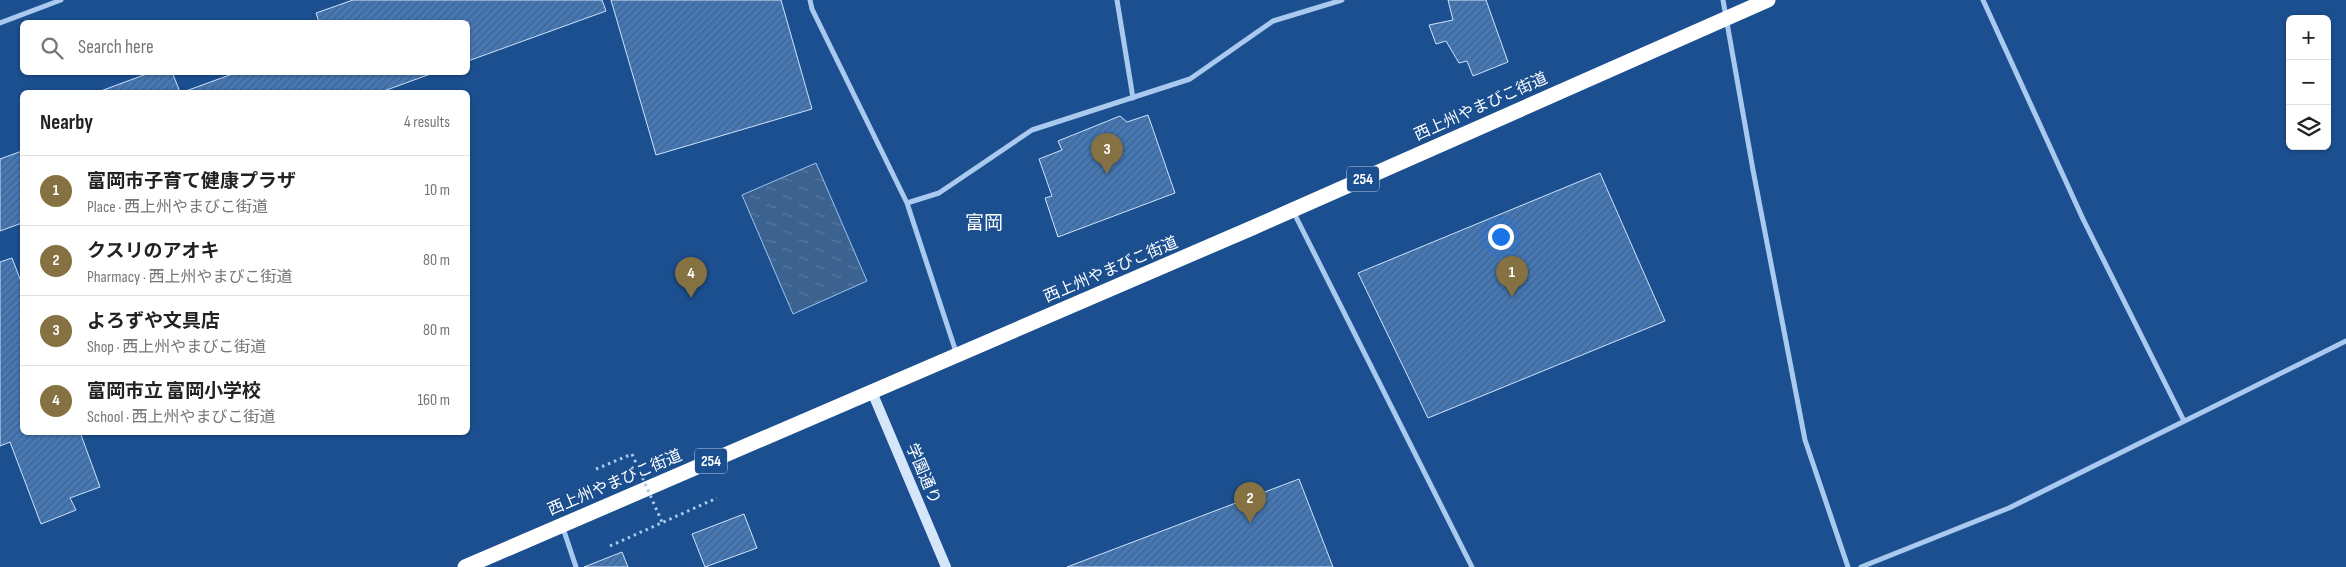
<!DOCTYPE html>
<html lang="en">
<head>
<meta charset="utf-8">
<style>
  :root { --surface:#fff; --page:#f6f6f6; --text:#222; --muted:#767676; --line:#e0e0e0; --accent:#857141 }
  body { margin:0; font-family:"Sofia Sans Condensed","Noto Sans JP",sans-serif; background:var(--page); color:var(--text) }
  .controls { position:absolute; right:15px; top:15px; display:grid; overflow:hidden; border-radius:8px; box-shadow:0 1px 4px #0004 }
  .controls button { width:45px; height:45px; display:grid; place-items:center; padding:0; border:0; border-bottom:1px solid var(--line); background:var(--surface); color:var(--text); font:25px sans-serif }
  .you { position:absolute; left:1500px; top:236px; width:18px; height:18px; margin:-12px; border:4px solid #fff; border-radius:50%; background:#1a73e8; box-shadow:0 0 0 8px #1a73e833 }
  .badge { display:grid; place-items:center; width:32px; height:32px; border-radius:50%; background:var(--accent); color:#fff; font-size:16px; font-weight:700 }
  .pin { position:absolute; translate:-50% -41px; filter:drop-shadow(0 1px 2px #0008) }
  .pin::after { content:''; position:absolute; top:26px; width:18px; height:15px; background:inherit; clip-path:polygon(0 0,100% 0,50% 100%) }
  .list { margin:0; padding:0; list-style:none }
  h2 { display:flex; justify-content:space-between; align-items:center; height:65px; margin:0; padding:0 20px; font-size:21px }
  h2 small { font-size:16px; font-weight:400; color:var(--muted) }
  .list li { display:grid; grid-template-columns:32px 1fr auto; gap:15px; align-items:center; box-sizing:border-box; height:70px; padding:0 20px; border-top:1px solid var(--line) }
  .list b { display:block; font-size:19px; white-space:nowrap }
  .list p { margin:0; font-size:16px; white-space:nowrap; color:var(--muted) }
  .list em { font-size:16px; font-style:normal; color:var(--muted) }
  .icon { flex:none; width:28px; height:28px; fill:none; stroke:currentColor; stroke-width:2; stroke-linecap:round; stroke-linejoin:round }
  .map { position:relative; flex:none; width:2346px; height:567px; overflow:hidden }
  .search { position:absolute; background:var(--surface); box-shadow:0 1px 4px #0004; left:20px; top:20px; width:450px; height:55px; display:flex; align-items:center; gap:12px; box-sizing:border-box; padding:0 18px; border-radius:8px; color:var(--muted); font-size:19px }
  .panel { position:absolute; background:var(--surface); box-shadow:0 1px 4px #0004; left:20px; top:90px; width:450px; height:345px; border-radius:8px }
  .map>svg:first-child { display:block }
</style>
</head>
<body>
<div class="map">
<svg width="2346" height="567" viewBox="0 0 2346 567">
  <defs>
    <pattern id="water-ripples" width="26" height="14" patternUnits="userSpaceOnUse" patternTransform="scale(1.25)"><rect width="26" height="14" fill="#3c6290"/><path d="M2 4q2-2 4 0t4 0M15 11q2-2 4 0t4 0" fill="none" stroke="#597aa1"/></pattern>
    <pattern id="building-hatch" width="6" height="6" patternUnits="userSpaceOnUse" patternTransform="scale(1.25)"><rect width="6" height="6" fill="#4478b7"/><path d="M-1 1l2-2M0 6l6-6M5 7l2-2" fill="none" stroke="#486282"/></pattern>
  </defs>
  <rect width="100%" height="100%" fill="#1b4f8f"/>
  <path fill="url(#water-ripples)" stroke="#9cc4f0" d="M816,163l51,118 -74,33 -51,-119z"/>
  <path fill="url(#building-hatch)" stroke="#cfe3fa" d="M353,0h249l4,11 -138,50v-39h-149l-3,-9z
    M611,0h170l31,109 -156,46z
    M1448,0h38l22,62 -35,14 -6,-15 -8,2 -13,-22 -10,3 -7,-19 24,-5z
    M152,72h20l8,20h-82z
    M238,72h198l-55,20h-198z
    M1148,115l27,78 -117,44 -13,-39 7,-2 -13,-37 23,-9 -4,-9 62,-25 7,6z
    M22,151v72l-22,8v-72z
    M1600,173l65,148 -237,97 -70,-145z
    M12,258l10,26v148h58l20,55 -30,11 6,12 -35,14 -31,-82 -10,4v-184z
    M1299,479l34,88h-266z
    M744,514l13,34 -52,19 -13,-33z
    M622,552l6,15h-44z"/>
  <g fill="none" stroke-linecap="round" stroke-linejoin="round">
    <path stroke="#a9c9ee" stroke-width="3" stroke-dasharray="2.5 4" stroke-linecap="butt" d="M596,469l36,-15
      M610,546l107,-48"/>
    <path stroke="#a9c9ee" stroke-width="5" d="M810,0l2,9 95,194 49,149
      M1117,0l16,98
      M1723,0l30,170 52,270 43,127
      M1983,0l100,219 101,202
      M0,23l61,-23
      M907,203l32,-10 93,-63 158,-51 83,-58 69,-21
      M1294,213l178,354
      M563,528l13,39
      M1861,567l148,-59 337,-167"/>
    <path stroke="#d6e6fa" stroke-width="10" d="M872,392l74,175"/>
    <path stroke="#fff" stroke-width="15" d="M465,567l787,-339 516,-228"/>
    <path stroke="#a9c9ee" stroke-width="3" stroke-dasharray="2.5 4" stroke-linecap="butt" d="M632,454l30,68"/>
  </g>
  <g text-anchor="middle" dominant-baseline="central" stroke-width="5" stroke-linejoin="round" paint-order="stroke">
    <g fill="#1b4f8f" stroke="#bbcadd" stroke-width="1">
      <rect x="1347" y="166.5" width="32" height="25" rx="4"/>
      <rect x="695" y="448.5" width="32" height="25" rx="4"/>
    </g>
    <g font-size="15" font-weight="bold" fill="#fff">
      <text x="1363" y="179">254</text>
      <text x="711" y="461">254</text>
    </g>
    <g font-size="16" fill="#fff" stroke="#1b4f8f">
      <text transform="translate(1481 107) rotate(-24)">西上州やまびこ街道</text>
      <text transform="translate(1111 270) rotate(-23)">西上州やまびこ街道</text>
      <text transform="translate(923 474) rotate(67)">学園通り</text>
      <text transform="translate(615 483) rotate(-23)">西上州やまびこ街道</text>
    </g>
    <g font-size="19" fill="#fff" stroke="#1b4f8f">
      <text x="984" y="223">富岡</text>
    </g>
  </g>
</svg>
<div class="controls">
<button>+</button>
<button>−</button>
<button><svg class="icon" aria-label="layers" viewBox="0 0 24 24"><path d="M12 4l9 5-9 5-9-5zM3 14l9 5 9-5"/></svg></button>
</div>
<div class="you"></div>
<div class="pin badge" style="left:1512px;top:297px">1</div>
<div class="pin badge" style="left:1250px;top:523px">2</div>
<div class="pin badge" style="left:1107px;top:174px">3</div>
<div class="pin badge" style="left:691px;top:298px">4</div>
<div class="search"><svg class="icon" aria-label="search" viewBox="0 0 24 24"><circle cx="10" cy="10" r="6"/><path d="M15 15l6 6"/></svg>Search here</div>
<section class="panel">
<h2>Nearby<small>4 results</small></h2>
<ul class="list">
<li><span class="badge">1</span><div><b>富岡市子育て健康プラザ</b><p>Place · 西上州やまびこ街道</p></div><em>10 m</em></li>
<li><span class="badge">2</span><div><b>クスリのアオキ</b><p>Pharmacy · 西上州やまびこ街道</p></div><em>80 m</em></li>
<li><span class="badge">3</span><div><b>よろずや文具店</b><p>Shop · 西上州やまびこ街道</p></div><em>80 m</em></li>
<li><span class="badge">4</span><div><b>富岡市立 富岡小学校</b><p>School · 西上州やまびこ街道</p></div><em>160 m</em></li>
</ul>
</section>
</div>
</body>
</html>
